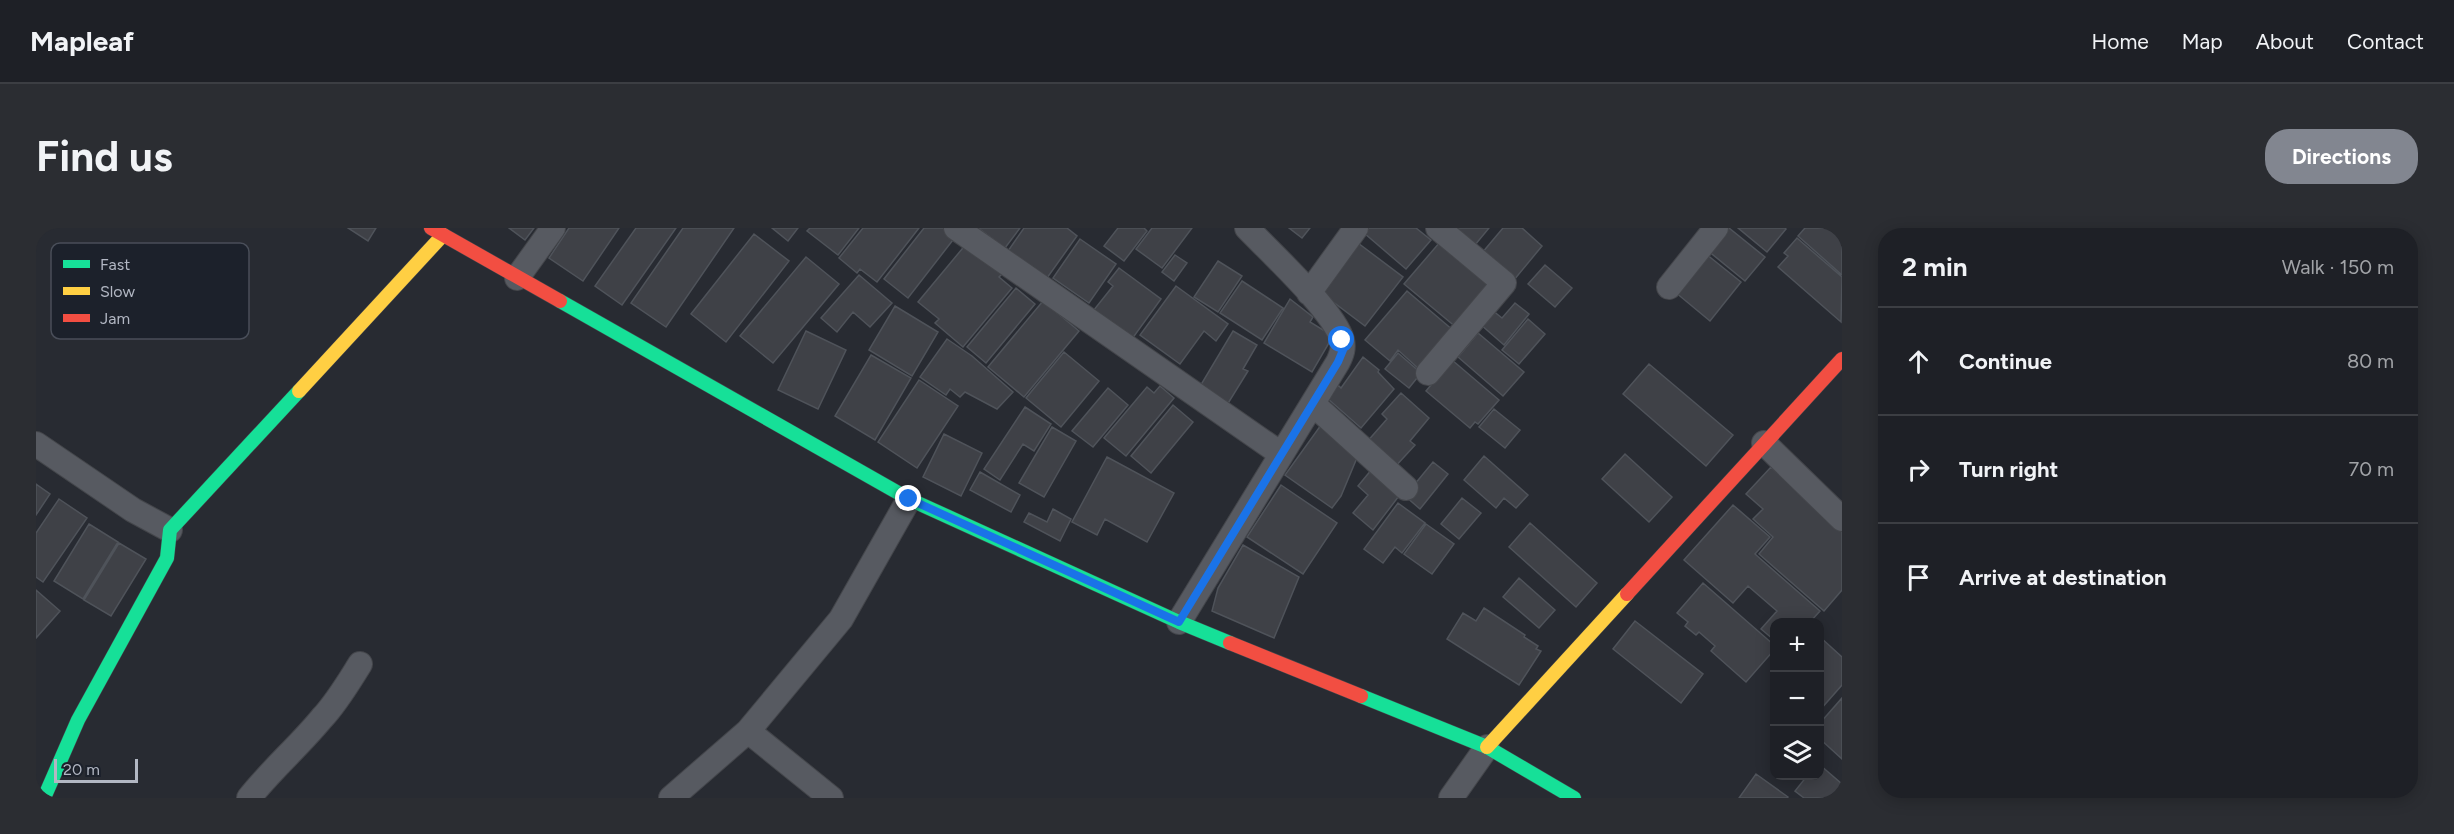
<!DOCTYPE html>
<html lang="en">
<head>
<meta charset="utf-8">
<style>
  :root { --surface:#1e2026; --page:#2b2d32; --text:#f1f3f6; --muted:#a1a3a7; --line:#3c3e43; --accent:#828690 }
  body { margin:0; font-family:Figtree,sans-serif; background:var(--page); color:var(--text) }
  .controls { position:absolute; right:18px; bottom:18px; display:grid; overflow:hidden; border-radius:12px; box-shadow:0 3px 15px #0003 }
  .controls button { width:54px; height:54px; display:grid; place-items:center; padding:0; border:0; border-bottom:2px solid var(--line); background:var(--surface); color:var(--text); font:30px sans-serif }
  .scale { position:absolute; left:18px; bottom:15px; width:84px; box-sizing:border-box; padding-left:6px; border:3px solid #b2b7c3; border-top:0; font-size:16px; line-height:21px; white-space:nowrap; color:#b2b7c3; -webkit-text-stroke:4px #1c212b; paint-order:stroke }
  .stop { position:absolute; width:18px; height:18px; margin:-14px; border:4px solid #1a73e8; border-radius:50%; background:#fff }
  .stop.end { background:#1a73e8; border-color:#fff; box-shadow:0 2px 6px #0008 }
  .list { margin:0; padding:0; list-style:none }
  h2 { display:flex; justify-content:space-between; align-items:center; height:78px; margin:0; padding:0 24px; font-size:26px }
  h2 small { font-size:20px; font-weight:400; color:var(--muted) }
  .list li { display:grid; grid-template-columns:39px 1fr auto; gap:18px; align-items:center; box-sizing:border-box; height:108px; padding:0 24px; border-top:2px solid var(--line) }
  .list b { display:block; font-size:22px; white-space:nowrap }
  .list em { font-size:20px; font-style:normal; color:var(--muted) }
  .icon { flex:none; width:33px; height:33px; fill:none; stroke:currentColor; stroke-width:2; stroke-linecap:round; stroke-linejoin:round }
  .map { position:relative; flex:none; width:1806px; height:570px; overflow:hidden; border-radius:24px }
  header { display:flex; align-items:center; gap:36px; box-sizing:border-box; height:84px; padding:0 30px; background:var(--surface); border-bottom:2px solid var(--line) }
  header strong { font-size:28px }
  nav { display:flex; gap:33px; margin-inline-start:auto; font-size:21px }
  .intro { display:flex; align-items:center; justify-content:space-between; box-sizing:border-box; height:144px; padding:0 36px }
  h1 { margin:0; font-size:42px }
  .button { padding:15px 27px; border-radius:24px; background:var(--accent); color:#fff; font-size:21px; font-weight:700 }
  main { display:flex; gap:36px; padding:0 36px }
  aside { flex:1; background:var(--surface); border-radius:24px; box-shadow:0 3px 15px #0003 }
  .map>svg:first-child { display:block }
</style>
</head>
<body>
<header>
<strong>Mapleaf</strong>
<nav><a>Home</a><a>Map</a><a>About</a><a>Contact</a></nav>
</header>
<div class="intro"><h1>Find us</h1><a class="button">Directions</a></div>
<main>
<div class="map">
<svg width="1806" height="570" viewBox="0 0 1806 570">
  <rect width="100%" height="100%" fill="#282b32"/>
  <path fill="#3f4147" stroke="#4f535a" stroke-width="1.5" d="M312,0h28l-8,13z
    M473,0h25l-9,12z
    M533,0h50l-36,53 -34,-23z
    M600,0h40l-54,77 -27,-19z
    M647,0h51l-68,99 -35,-24z
    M736,0h26l-10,13z
    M774,0h49l-21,27 -31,-24z
    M827,0h56l-42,54 -17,-13 -3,4 -18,-15z
    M888,0h22l10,8 -48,62 -24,-19z
    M942,0h42l-15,20z
    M988,0h43l10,8 -30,42 -39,-27z
    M1082,0h26l3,3 -23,30 -20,-15z
    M1116,0h40l-30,40 -26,-19z
    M1253,0h21l-8,10z
    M1333,0h47l15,12 -25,29 -42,-36z
    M1419,0h34l-14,17z
    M1467,0h19l20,18 -28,34 -32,-27z
    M1685,0h8l36,29 -20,24 -38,-31z
    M1702,0h47l1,1 -19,23z
    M1769,0h35l2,2v45l-44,-39z
    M718,6l35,27 -63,81 -35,-28z
    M1761,10l45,39 -1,45 -63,-55 10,-11 -4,-3z
    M1044,11l36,25 -27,39 -36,-25z
    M1404,14l52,44 -35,42 -53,-44z
    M931,15l36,30 -4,4 13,11 -49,59 -28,-24 4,-4 -21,-17z
    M1322,15l45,34 -38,49 -45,-34z
    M1670,26l35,28 -31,39 -35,-29z
    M1139,27l12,8 -13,18 -12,-9z
    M770,29l33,27 -66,79 -33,-27z
    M1182,33l24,15 -24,36 -24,-15z
    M1509,37l27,23 -17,19 -27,-23z
    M1083,40l42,31 -29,40 -39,-28 20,-25 -5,-4z
    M823,47l33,28 -22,24 -17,-15 -16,20 -16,-14z
    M1206,53l41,27 -21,32 -42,-27z
    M1140,58l52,38 -12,17 -12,-10 -24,33 -40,-29z
    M980,60l19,16 -49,59 -19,-16z
    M1371,63l47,40 -34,39 -22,-20 -8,11 -25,-21z
    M1254,71l23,18 -3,5 23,14 -21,36 -48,-29z
    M1007,73l36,30 -55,66 -36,-30z
    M1479,75l14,11 -25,31 -24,-21 12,-14 10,8z
    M859,78l43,26 -26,44 -43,-26z
    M1492,91l17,15 -26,30 -17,-14z
    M770,103l40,19 -28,59 -40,-19z
    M1197,103l24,14 -14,24 5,2 -21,34 -28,-17z
    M1442,105l46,39 -21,24 -45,-39z
    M911,111l25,17 41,36 -16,17 -32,-17 -5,5 -10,-8 -4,6 -26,-18z
    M1028,124l35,29 -38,46 -35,-29z
    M1362,125l23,20 -12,15 -24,-19z
    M835,127l40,23 -36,62 -40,-24z
    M1327,129l16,13 -1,2 16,17 -33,39 -34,-30 11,-13 3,3z
    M1416,132l47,40 -21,24 -3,-2 -5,6 -44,-37z
    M1613,136l84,71 -27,31 -83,-72z
    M883,152l39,26 -41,62 -39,-26z
    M1124,158l14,12 -48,58 -22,-18 43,-51 7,6z
    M1072,160l20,17 -35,42 -21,-16z
    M1365,165l28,25 -19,23 5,4 -21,23 -28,-25 21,-24 -5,-5z
    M1137,177l20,17 -42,51 -20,-17z
    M989,179l26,17 -17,27 -11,-7 -23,36 -16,-11z
    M1458,181l26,21 -15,18 -26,-21z
    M1285,197l38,28 -18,43 -9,12 -47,-33z
    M1016,199l24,14 -32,56 -25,-14z
    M908,206l38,19 -21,43 -38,-19z
    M1589,226l47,43 -23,25 -47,-43z
    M1448,228l44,39 -12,13 -12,-10 -8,10 -32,-28z
    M1071,229l67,36 -27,49 -42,-23 -8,16 -25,-13z
    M1397,234l15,12 -28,35 -15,-13z
    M1735,239l71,63v60l-18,21 -65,-57 14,-17 -20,-18 10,-10 -17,-15z
    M1336,241l30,23 -29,38 -20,-17 15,-18 -10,-9z
    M944,244l40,23 -9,17 -41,-22z
    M0,256l14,10 -14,21z
    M1245,257l56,38 -34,51 -56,-37z
    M1426,270l19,15 -22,26 -18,-15z
    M23,271l28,19 -44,64 -7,-5v-44z
    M1362,275l27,20 -23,30 -7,-6 -12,16 -19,-14z
    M1697,277l37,32 -15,17 65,57 -10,11h-36v18l-13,-11 16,-18 -29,-25 -15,17 -49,-43z
    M1017,281l18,10 -11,22 -36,-19 5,-9 18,9z
    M1494,295l67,60 -21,24 -67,-60z
    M53,296l29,18 -35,57 -29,-18z
    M1390,296l28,20 -22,30 -28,-20z
    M83,315l27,16 -35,57 -27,-16z
    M1207,317l56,32 -25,61 -62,-27 6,-23z
    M1483,350l36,32 -16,18 -36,-31z
    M1667,355l71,62v5l-28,32 -35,-31 4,-5 -16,-14 -3,3 -11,-9 3,-4 -11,-9z
    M0,362l24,21 -24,27z
    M1448,380l41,27 -1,2 14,9 -2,3 5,2 -22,34 -72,-46 16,-26 13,8z
    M1599,393l68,53 -22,29 -68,-54z
    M1784,409l22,20v28l-22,25z
    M1806,470v61l-22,-20v-16z
    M1784,537l22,19v14h-38l-9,-7 12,-15h13z
    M1720,546l32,23 -1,1h-48z"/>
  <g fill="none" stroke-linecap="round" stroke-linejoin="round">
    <defs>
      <path id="street" d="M920,0l325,226
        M481,50l36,-50
        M1633,59l47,-59
        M1273,65l47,-65
        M1392,145l76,-90 -66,-55
        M1277,176l93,84
        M1728,215l78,76
        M0,216l97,66 37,20
        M1143,394l159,-260c4,-8 6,-14 4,-22 -7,-28 -73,-89 -95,-112
        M712,503l83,67
        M213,570c22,-28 50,-52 73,-80 15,-16 26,-35 38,-54
        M635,570l77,-67 93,-112 68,-120
        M1415,570l36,-51"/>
      <path id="fast" d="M524,73l349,198 270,123 51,21
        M1325,468l126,51 87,51
        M8,570l34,-78 89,-162 3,-28 129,-139"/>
      <path id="slow" d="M263,163l144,-156
        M1451,519l140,-153"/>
      <path id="jam" d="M395,0l129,73
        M1591,366l215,-235
        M1194,415l131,53"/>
    </defs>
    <use href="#street" stroke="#44464b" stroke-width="26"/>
    <use href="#fast" stroke="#44464b" stroke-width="15"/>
    <use href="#slow" stroke="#44464b" stroke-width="15"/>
    <use href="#jam" stroke="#44464b" stroke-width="15"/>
    <use href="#street" stroke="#575a61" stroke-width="24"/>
    <use href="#fast" stroke="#16e098" stroke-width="14"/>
    <use href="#slow" stroke="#ffcf43" stroke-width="14"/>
    <use href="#jam" stroke="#f24e42" stroke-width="14"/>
  </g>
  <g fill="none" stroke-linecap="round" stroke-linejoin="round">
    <path stroke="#1a73e8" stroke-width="8" d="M873,271l270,123 159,-260 5,-12 -1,-10"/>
  </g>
  <rect x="15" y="15" width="198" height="96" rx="9" fill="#1c212b" stroke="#494e59" stroke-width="1.5"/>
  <rect x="27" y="32" width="27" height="8" fill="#16e098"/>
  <rect x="27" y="59" width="27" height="8" fill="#ffcf43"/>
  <rect x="27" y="86" width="27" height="8" fill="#f24e42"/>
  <g font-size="16" fill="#b2b7c3">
    <text x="64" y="42">Fast</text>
    <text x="64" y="69">Slow</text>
    <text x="64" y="96">Jam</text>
  </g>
</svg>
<div class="controls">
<button>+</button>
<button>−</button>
<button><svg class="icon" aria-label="layers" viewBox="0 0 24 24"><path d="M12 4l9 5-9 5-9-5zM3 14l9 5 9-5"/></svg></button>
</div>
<div class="scale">20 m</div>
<div class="stop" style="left:1306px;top:112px"></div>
<div class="stop end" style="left:873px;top:271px"></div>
</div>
<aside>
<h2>2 min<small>Walk · 150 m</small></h2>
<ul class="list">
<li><svg class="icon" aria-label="ahead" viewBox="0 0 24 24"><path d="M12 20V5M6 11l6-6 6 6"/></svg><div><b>Continue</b></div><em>80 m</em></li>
<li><svg class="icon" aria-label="right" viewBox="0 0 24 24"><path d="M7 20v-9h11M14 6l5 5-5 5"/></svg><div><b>Turn right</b></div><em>70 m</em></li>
<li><svg class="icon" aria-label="arrive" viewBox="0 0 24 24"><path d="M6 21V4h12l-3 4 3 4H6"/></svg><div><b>Arrive at destination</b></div></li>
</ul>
</aside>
</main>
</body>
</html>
